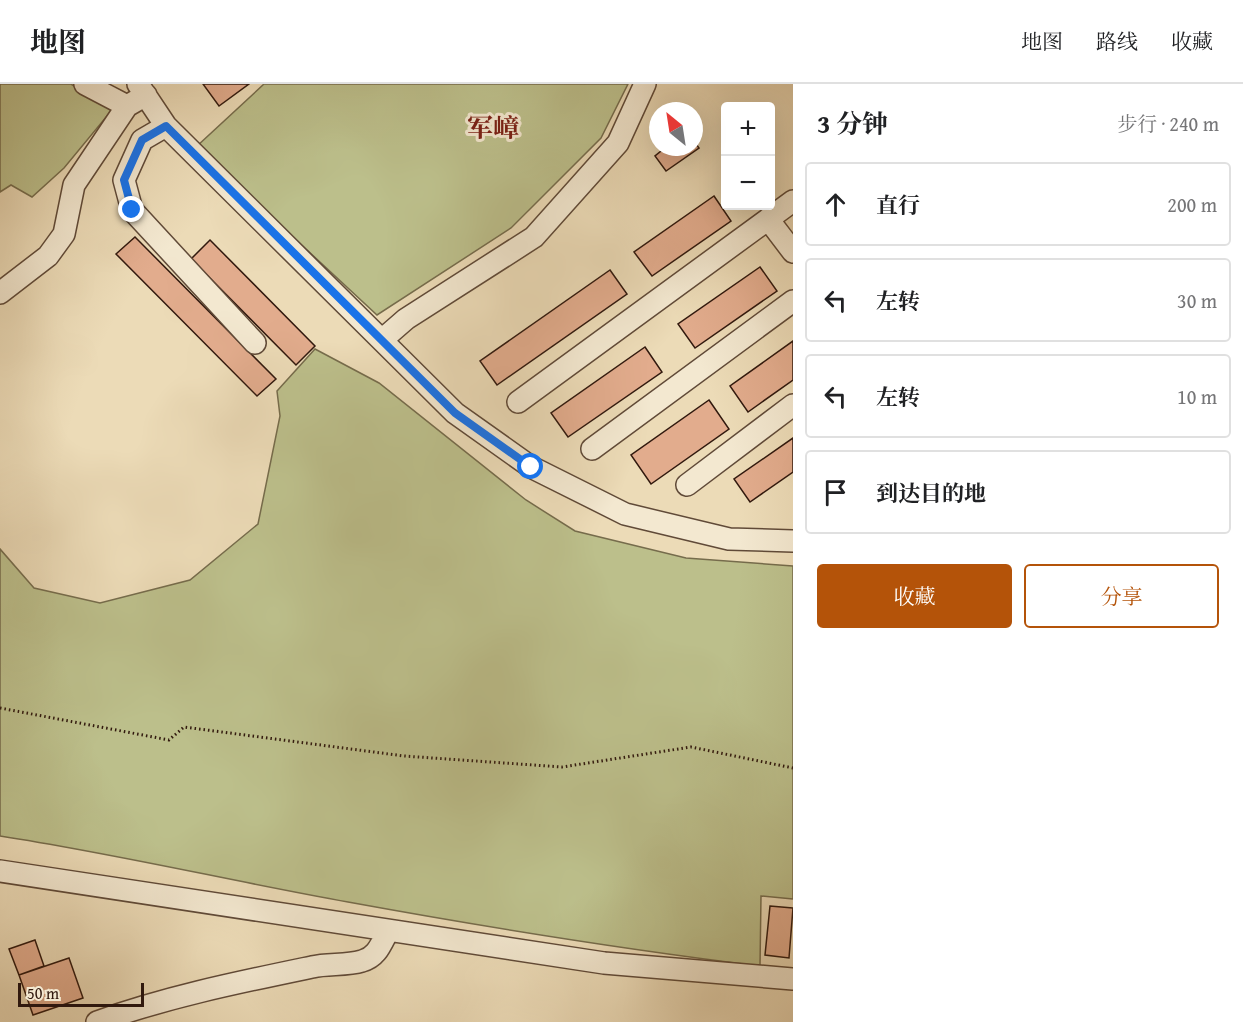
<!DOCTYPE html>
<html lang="zh">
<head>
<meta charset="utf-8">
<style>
  :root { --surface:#fff; --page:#f6f6f6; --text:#202124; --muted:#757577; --line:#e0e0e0; --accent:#b45309 }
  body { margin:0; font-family:"Gentium Book Plus","Noto Serif SC",serif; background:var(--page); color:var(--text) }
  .controls { position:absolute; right:18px; top:18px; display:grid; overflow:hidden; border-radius:6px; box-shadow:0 6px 24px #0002 }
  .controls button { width:54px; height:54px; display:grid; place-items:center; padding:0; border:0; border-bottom:2px solid var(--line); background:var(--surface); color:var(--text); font:30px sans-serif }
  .compass { position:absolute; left:649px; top:18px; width:54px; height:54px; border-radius:50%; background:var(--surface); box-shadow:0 6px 24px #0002; rotate:330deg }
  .scale { position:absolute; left:18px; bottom:15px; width:126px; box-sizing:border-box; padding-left:6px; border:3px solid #31190e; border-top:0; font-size:16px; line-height:21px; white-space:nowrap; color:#31190e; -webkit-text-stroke:4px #f3e8d0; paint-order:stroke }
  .stop { position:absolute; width:18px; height:18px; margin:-14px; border:4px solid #1a73e8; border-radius:50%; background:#fff }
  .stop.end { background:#1a73e8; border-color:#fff; box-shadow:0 2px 6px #0008 }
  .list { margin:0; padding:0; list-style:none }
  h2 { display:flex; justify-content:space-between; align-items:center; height:78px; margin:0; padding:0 24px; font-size:26px }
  h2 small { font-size:20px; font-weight:400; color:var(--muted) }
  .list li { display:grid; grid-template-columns:39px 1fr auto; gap:18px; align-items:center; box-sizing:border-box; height:84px; margin:0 12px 12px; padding:0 12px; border:2px solid var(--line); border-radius:6px }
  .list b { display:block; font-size:22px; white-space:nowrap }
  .list em { font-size:20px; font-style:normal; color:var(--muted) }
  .actions { display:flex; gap:12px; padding:18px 24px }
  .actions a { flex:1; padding:14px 0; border:2px solid var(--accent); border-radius:6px; text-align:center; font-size:21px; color:var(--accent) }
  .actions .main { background:var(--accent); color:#fff }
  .icon { flex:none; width:33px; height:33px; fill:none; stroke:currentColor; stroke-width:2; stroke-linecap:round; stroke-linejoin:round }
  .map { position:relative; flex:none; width:793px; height:938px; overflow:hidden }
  header { display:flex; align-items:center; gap:36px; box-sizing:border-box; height:84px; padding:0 30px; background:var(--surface); border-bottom:2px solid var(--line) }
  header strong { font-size:28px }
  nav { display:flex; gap:33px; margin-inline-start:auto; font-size:21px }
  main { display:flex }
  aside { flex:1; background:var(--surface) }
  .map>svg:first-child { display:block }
</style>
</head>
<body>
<header>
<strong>地图</strong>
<nav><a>地图</a><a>路线</a><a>收藏</a></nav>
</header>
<main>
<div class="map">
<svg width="793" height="938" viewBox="0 0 793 938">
  <rect width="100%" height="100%" fill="#ecdbb7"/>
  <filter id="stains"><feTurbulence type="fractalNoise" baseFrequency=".00333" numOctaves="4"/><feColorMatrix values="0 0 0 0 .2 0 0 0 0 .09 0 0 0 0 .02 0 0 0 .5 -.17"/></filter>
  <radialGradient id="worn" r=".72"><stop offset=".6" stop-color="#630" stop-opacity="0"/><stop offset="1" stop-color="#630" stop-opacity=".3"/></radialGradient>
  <path fill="#bcbf8b" stroke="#766c4c" stroke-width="1.5" d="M0,0h71l41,26 -48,58 -32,29 -21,-12 -11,7z
    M264,0h364l-27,54 -90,90 -134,87 -181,-168z
    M315,265l64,34 147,117 49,31 111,27 107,8v333l-32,-3 -1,70c-138,-17 -275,-39 -412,-64 -117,-21 -231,-48 -348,-66v-287l34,39 66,15 90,-23 68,-56 22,-108 -3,-25z"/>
  <path fill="#e2ac8d" stroke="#31190e" stroke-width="1.5" d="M203,0h46l-30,22z
    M694,57l5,7 -33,23 -11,-15 11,-9h28z
    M714,112l17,25 -79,55 -18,-24z
    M135,153l141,142 -19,17 -141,-142z
    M210,156l105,106 -19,19 -105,-106z
    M760,183l17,24 -82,57 -17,-24z
    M610,186l17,24 -130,91 -17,-24z
    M793,257v39l-45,32 -18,-26z
    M645,263l17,25 -94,65 -17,-24z
    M709,316l20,29 -78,55 -20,-29z
    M793,354v34l-43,30 -16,-23z
    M770,822l23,2 -4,50 -24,-3z
    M35,856l9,26 -25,9 -10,-26z
    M69,874l14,40 -50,17 -14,-40z"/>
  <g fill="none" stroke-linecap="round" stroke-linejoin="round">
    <defs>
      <path id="minor" d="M85,0l42,22
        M138,0l28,42 289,287 76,54 94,47 104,25 64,2
        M166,42l-24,14 -18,40 8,30 123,133
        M768,135l25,33
        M0,209l48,-37 16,-22 10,-49 53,-79 19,-11
        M383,255l23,-20 128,-82 84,-94 27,-59
        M518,318l275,-201
        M592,365l201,-148
        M687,401l106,-80
        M0,787l604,92 189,16
        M97,938c69,-25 143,-40 215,-55 16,-4 34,-1 50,-6 15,-4 19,-17 26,-30"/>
    </defs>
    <use href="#minor" stroke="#604a38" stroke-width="24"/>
    <path stroke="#31190e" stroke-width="3" stroke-dasharray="1.5 3" stroke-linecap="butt" d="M0,624l169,32 15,-13 220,29 158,11 129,-20 102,21"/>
    <use href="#minor" stroke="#f3e8d0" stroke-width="21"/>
  </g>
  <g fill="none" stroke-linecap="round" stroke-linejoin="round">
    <path stroke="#1a73e8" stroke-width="8" d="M132,126l-8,-30 18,-40 24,-14 289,287 76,54"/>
  </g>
  <g text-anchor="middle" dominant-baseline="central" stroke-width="6" stroke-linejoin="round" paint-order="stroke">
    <g font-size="26" font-weight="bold" fill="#7a1f14" stroke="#f3e8d0">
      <text x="493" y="43">军嶂</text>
    </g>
  </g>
  <rect width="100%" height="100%" filter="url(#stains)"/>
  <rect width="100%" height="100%" fill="url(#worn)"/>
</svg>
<div class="controls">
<button>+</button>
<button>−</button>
</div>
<svg class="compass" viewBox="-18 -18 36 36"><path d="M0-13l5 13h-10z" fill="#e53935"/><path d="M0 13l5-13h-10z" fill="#757577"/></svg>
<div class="scale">50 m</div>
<div class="stop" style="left:531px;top:383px"></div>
<div class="stop end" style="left:132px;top:126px"></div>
</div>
<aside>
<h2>3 分钟<small>步行 · 240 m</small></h2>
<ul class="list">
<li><svg class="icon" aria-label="ahead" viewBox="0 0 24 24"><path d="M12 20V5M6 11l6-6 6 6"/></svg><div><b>直行</b></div><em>200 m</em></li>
<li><svg class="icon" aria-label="left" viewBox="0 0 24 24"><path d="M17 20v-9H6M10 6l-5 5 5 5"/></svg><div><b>左转</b></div><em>30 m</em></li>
<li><svg class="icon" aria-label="left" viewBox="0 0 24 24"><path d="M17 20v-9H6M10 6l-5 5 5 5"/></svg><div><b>左转</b></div><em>10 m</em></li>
<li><svg class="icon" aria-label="arrive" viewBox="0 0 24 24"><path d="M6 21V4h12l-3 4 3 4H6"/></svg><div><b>到达目的地</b></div></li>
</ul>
<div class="actions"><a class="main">收藏</a><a>分享</a></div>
</aside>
</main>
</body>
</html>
